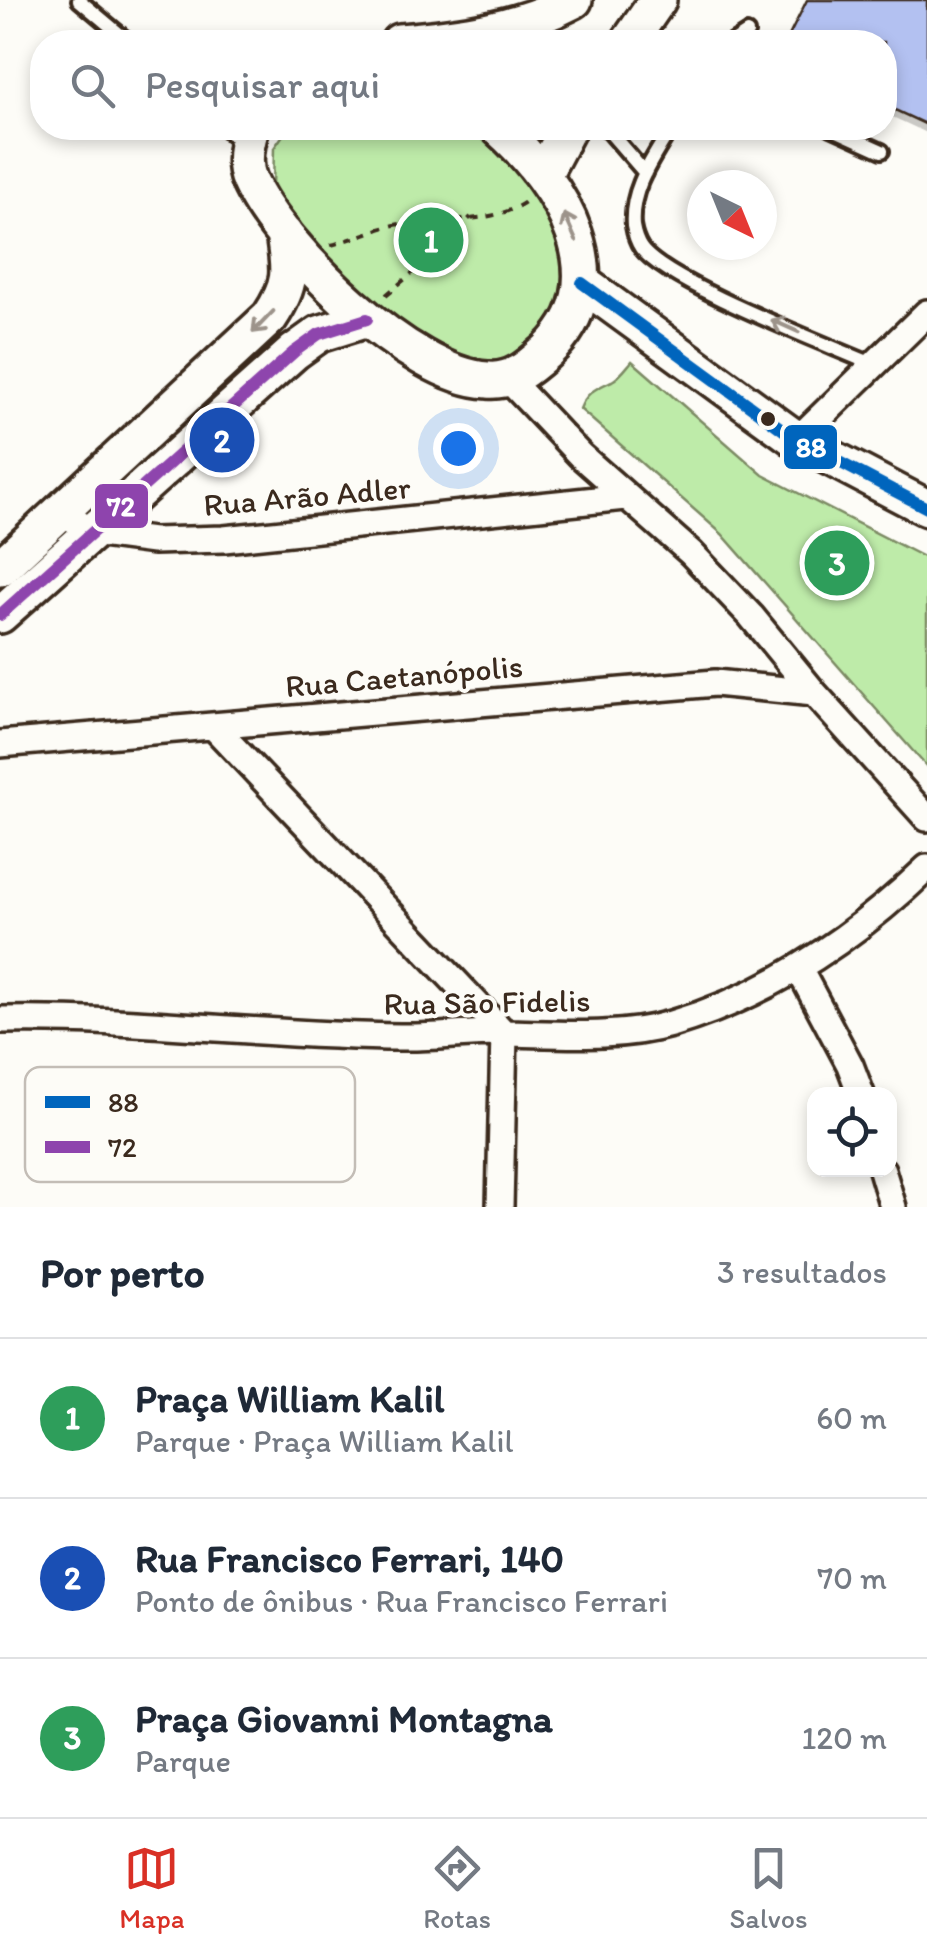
<!DOCTYPE html>
<html lang="pt">
<head>
<meta charset="utf-8">
<style>
  :root { --surface:#fff; --page:#f2f2f3; --text:#1f2937; --muted:#747a83; --line:#e0e1e3; --accent:#d93025 }
  body { margin:0; font-family:Itim,sans-serif; background:var(--page); color:var(--text) }
  .controls { position:absolute; right:30px; bottom:30px; display:grid; overflow:hidden; border-radius:20px; box-shadow:0 5px 15px #0003 }
  .controls button { width:90px; height:90px; display:grid; place-items:center; padding:0; border:0; border-bottom:2px solid var(--line); background:var(--surface); color:var(--text); font:50px sans-serif }
  .compass { position:absolute; left:687px; top:170px; width:90px; height:90px; border-radius:50%; background:var(--surface); box-shadow:0 5px 15px #0003; rotate:137deg }
  .you { position:absolute; left:458px; top:448px; width:35px; height:35px; margin:-25px; border:8px solid #fff; border-radius:50%; background:#1a73e8; box-shadow:0 0 0 15px #1a73e833 }
  .badge { display:grid; place-items:center; width:65px; height:65px; border-radius:50%; background:var(--accent); color:#fff; font-size:32px; font-weight:700 }
  .pin { position:absolute; translate:-50% -50%; border:5px solid #fff; box-shadow:0 2px 10px #0006 }
  .list { margin:0; padding:0; list-style:none }
  h2 { display:flex; justify-content:space-between; align-items:center; height:130px; margin:0; padding:0 40px; font-size:42px }
  h2 small { font-size:32px; font-weight:400; color:var(--muted) }
  .list li { display:grid; grid-template-columns:65px 1fr auto; gap:30px; align-items:center; box-sizing:border-box; height:160px; padding:0 40px; border-top:2px solid var(--line) }
  .list b { display:block; font-size:38px; white-space:nowrap }
  .list p { margin:0; font-size:32px; white-space:nowrap; color:var(--muted) }
  .list em { font-size:32px; font-style:normal; color:var(--muted) }
  .icon { flex:none; width:55px; height:55px; fill:none; stroke:currentColor; stroke-width:2; stroke-linecap:round; stroke-linejoin:round }
  .map { position:relative; flex:none; width:927px; height:1207px; overflow:hidden }
  .search { position:absolute; background:var(--surface); box-shadow:0 5px 15px #0003; left:30px; right:30px; top:30px; height:110px; display:flex; align-items:center; gap:25px; box-sizing:border-box; padding:0 35px; border-radius:40px; color:var(--muted); font-size:38px }
  .sheet { height:610px; background:var(--surface) }
  nav { display:flex; justify-content:space-around; align-items:center; box-sizing:border-box; height:140px; border-top:2px solid var(--line); background:var(--surface); font-size:28px; color:var(--muted) }
  nav a { display:grid; justify-items:center; gap:5px }
  nav .on { color:var(--accent) }
  .map>svg:first-child { display:block }
</style>
</head>
<body>
<div class="map">
<svg width="927" height="1207" viewBox="0 0 927 1207">
  <rect width="100%" height="100%" fill="#fdfcf7"/>
  <filter id="ink" filterUnits="userSpaceOnUse"><feTurbulence type="fractalNoise" baseFrequency=".01" numOctaves="2"/><feDisplacementMap in="SourceGraphic" scale="20" xChannelSelector="R" yChannelSelector="G"/><feConvolveMatrix kernelMatrix="1 2 1 2 8 2 1 2 1" color-interpolation-filters="sRGB"/></filter>
  <g filter="url(#ink)">
    <path fill="#beeba9" stroke="#7c8a64" stroke-width="2.5" d="M288,128h183l40,32 45,60 16,71 -28,56 -47,16 -30,-3 -60,-23 -97,-86 -37,-63 1,-40z
      M632,361l131,114 164,84v208l-205,-233 -142,-125c6,-17 17,-21 32,-28 8,-4 14,-13 20,-20z"/>
    <path fill="#0003" d="M809,0h118v133l-43,-20v-71h-95z"/>
    <path fill="#b3c1f1" stroke="#3b2a1e" stroke-width="2.5" d="M807,0h120v125l-43,-20v-63h-98z"/>
    <g fill="none" stroke-linecap="round" stroke-linejoin="round">
      <defs>
        <path id="lane" d="M79,0l50,42
          M733,42l14,-9
          M225,128l19,18
          M606,128l39,45
          M671,128c-18,31 -41,60 -38,98 1,6 4,16 8,22 26,36 186,96 233,117
          M831,128l51,23"/>
        <path id="street" d="M509,380l71,75 111,98 60,63 63,77 113,125
          M797,440l130,-127
          M62,511l30,22 61,8 71,-2 401,-42
          M213,726l291,307 -4,174
          M0,744l715,-61 99,10
          M799,969l51,96 11,29
          M0,1020c134,-3 267,16 400,17 36,1 71,-5 106,-4 55,1 112,6 165,-9 99,-29 183,-86 256,-156
          M882,1170l11,37"/>
        <path id="secondary" d="M399,42c60,-5 121,-13 175,-42
          M629,42l29,-42
          M251,128c-5,16 -9,35 -2,52 30,68 162,197 239,200 25,2 41,-13 59,-29 75,-70 13,-169 -48,-223
          M543,175l25,-47
          M582,283l215,157 130,68
          M0,568l270,-251c22,-33 20,-45 14,-83
          M0,615l294,-263 25,-18 48,-15"/>
      </defs>
      <use href="#lane" stroke="#3b2a1e" stroke-width="20"/>
      <use href="#street" stroke="#3b2a1e" stroke-width="32"/>
      <use href="#secondary" stroke="#3b2a1e" stroke-width="42"/>
      <path stroke="#3b2a1e" stroke-width="4" stroke-dasharray="8 8" stroke-linecap="butt" d="M331,245c23,-6 46,-17 69,-21 40,-7 90,2 125,-22
        M386,295l49,-41 36,-37"/>
      <use href="#lane" stroke="#fdfcf7" stroke-width="12"/>
      <use href="#street" stroke="#fdfcf7" stroke-width="25"/>
      <use href="#secondary" stroke="#fdfcf7" stroke-width="35"/>
      <defs>
        <path id="bus-1" d="M582,283l215,157 130,68"/>
        <path id="bus-2" d="M0,615l294,-263 25,-18 48,-15"/>
      </defs>
      <use href="#bus-1" stroke="#fdfcf7" stroke-width="20"/>
      <use href="#bus-2" stroke="#fdfcf7" stroke-width="20"/>
      <use href="#bus-1" stroke="#0065bd" stroke-width="12"/>
      <use href="#bus-2" stroke="#8e44ad" stroke-width="12"/>
    </g>
    <defs><path id="oneway-shaft" d="M-6 0H5M1.5-3L5.5 0L1.5 3" fill="none" stroke-width="1.6" stroke-linecap="round" stroke-linejoin="round" transform="scale(2.5)"/></defs>
    <g stroke="#9c938a">
      <use href="#oneway-shaft" transform="translate(570 227) rotate(-114)"/>
      <use href="#oneway-shaft" transform="translate(263 322) rotate(134)"/>
      <use href="#oneway-shaft" transform="translate(785 326) rotate(-156)"/>
    </g>
  </g>
  <circle fill="#3b2a1e" stroke="#fdfcf7" stroke-width="4" cx="768" cy="419" r="9"/>
  <g text-anchor="middle" dominant-baseline="central" stroke-width="8" stroke-linejoin="round" paint-order="stroke">
    <g font-size="32" fill="#3b2a1e" stroke="#fdfcf7">
      <text transform="translate(307 496) rotate(-5)">Rua Arão Adler</text>
      <text transform="translate(404 676) rotate(-5)">Rua Caetanópolis</text>
      <text transform="translate(487 1002) rotate(-1)">Rua São Fidelis</text>
    </g>
  </g>
  <rect x="25" y="1067" width="330" height="115" rx="15" fill="#fdfcf7" stroke="#c3bdb6" stroke-width="2.5"/>
  <rect x="45" y="1096" width="45" height="12" fill="#0065bd"/>
  <rect x="45" y="1141" width="45" height="12" fill="#8e44ad"/>
  <g font-size="28" fill="#3b2a1e">
    <text x="108" y="1112">88</text>
    <text x="108" y="1157">72</text>
  </g>
  <g stroke="#fdfcf7" stroke-width="4">
    <rect x="782" y="423" width="57" height="48" rx="10" fill="#0065bd"/>
    <rect x="93" y="482" width="57" height="48" rx="10" fill="#8e44ad"/>
  </g>
  <g font-size="28" text-anchor="middle" font-weight="bold" fill="#fff">
    <text x="811" y="457">88</text>
    <text x="121" y="516">72</text>
  </g>
</svg>
<div class="controls">
<button><svg class="icon" aria-label="locate" viewBox="0 0 24 24"><circle cx="12" cy="12" r="6"/><path d="M12 2v4M12 18v4M2 12h4M18 12h4"/></svg></button>
</div>
<svg class="compass" viewBox="-18 -18 36 36"><path d="M0-13l5 13h-10z" fill="#e53935"/><path d="M0 13l5-13h-10z" fill="#747a83"/></svg>
<div class="you"></div>
<div class="pin badge" style="left:431px;top:240px;background:#2e9e5b">1</div>
<div class="pin badge" style="left:222px;top:440px;background:#1a4fb4">2</div>
<div class="pin badge" style="left:837px;top:563px;background:#2e9e5b">3</div>
<div class="search"><svg class="icon" aria-label="search" viewBox="0 0 24 24"><circle cx="10" cy="10" r="6"/><path d="M15 15l6 6"/></svg>Pesquisar aqui</div>
</div>
<section class="sheet">
<h2>Por perto<small>3 resultados</small></h2>
<ul class="list">
<li><span class="badge" style="background:#2e9e5b">1</span><div><b>Praça William Kalil</b><p>Parque · Praça William Kalil</p></div><em>60 m</em></li>
<li><span class="badge" style="background:#1a4fb4">2</span><div><b>Rua Francisco Ferrari, 140</b><p>Ponto de ônibus · Rua Francisco Ferrari</p></div><em>70 m</em></li>
<li><span class="badge" style="background:#2e9e5b">3</span><div><b>Praça Giovanni Montagna</b><p>Parque</p></div><em>120 m</em></li>
</ul>
</section>
<nav>
<a class="on"><svg class="icon" aria-label="map" viewBox="0 0 24 24"><path d="M3 6l6-2 6 2 6-2v14l-6 2-6-2-6 2zM9 4v14M15 6v14"/></svg>Mapa</a>
<a><svg class="icon" aria-label="directions" viewBox="0 0 24 24"><path d="M12 3l9 9-9 9-9-9zM9 14v-3h6M13 9l2 2-2 2"/></svg>Rotas</a>
<a><svg class="icon" aria-label="saved" viewBox="0 0 24 24"><path d="M7 4h10v16l-5-4-5 4z"/></svg>Salvos</a>
</nav>
</body>
</html>
